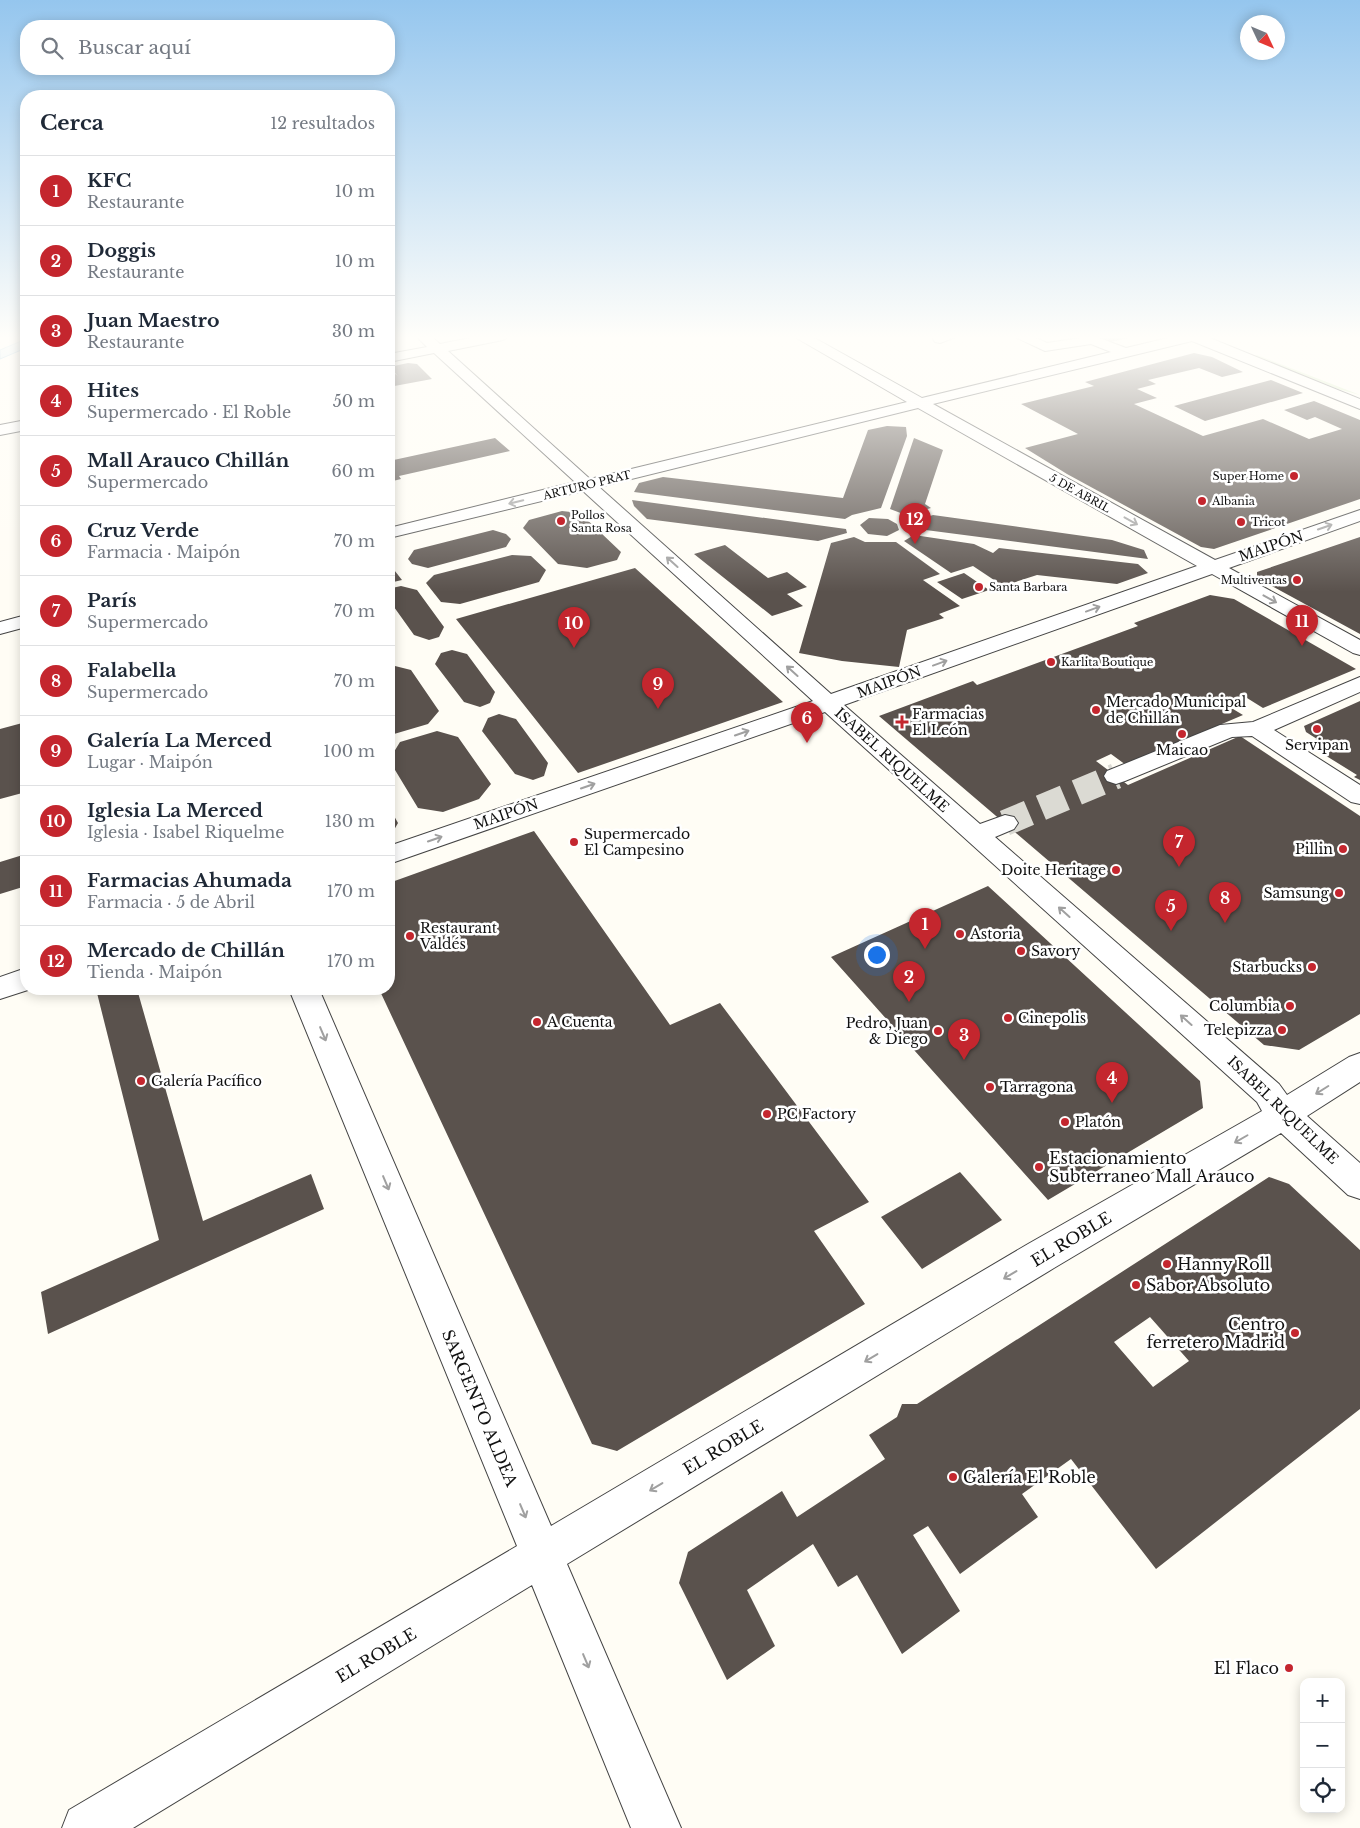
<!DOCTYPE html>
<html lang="es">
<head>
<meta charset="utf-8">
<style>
  :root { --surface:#fff; --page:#f2f2f3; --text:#1f2937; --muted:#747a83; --line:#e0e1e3; --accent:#c4262e }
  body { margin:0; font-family:"Libre Baskerville",serif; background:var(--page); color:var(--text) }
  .controls { position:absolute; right:15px; bottom:15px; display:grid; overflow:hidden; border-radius:10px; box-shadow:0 2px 12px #0003 }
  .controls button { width:45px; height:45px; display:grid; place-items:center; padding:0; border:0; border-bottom:1px solid var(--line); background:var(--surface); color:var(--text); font:25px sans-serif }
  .compass { position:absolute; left:1240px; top:15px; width:45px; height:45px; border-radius:50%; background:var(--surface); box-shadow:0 2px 12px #0003; rotate:134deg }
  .you { position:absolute; left:876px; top:954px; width:18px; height:18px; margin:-12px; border:4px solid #fff; border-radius:50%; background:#1a73e8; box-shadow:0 0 0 8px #1a73e833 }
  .badge { display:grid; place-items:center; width:32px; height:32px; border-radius:50%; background:var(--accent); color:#fff; font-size:16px; font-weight:700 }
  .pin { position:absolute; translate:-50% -41px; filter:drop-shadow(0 1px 2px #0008) }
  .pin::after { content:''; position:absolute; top:26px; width:18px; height:15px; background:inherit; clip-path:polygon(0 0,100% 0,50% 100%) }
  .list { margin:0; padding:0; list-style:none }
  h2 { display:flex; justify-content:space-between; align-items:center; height:65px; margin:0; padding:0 20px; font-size:21px }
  h2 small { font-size:16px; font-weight:400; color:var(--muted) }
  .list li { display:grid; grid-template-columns:32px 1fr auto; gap:15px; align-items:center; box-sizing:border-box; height:70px; padding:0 20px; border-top:1px solid var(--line) }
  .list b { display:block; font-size:19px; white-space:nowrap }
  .list p { margin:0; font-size:16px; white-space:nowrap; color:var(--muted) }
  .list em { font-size:16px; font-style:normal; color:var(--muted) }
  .icon { flex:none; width:28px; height:28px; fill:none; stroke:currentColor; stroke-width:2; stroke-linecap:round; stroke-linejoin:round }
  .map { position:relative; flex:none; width:1360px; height:1828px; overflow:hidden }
  .search { position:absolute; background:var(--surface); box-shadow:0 2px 12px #0003; left:20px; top:20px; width:375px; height:55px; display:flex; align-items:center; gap:12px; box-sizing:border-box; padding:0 18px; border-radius:20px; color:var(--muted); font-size:19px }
  .panel { position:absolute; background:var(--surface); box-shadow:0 2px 12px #0003; left:20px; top:90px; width:375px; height:905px; border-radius:20px }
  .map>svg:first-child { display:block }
</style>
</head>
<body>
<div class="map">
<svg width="1360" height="1828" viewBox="0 0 1360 1828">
  <rect width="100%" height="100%" fill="#fffdf5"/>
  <path fill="#d5ebbd" d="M1257,355l103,40 -22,-6 -84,-33z"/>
  <path fill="#b9e0f7" stroke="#3f96cf" d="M26,339v9l-26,11v-9z"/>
  <path fill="#5a524d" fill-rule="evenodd" d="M1096,336h36l1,1 -23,5z
    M1194,353l18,4 31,15 -21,5 -23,-9 -51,12 8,4 -19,5 20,9 -23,6 69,32 60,-17 46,20 33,-10 -27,-12 -8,3 -23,-10 30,-9 46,19v79l-146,50 -13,-2 -134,-73 -42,-26 53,-14 -57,-30 73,-18 -9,-4z
    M408,363l9,1 15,15 -43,8v-18l9,7 -9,-9z
    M1271,380l32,13 -98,28 -31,-15z
    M887,426l19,1 1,9 -26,72 -29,7 -7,4 -211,-27 5,-9 24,-6 180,21 25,-68z
    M495,438l15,13 -111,25 2,3 -12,3v-21z
    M914,438l29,12 -18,54 6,4 -25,7 -16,-6z
    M632,500l214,29 1,4 -29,8 -171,-22 -13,-13z
    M562,511l18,2 41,39 -4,8 -30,8 -29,-4 -35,-36 6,-8z
    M933,515l179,25 32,10 4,9 -230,-30 -2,-8z
    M869,518l19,1 9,5 2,6 -12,6 -19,-2 -8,-9z
    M493,530l13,4 5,5 -5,8 -78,21 -16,-4 -4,-5 6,-9z
    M914,535l60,9 19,9 6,-5 139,16 10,9 -31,11 -80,-9 -34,11 -30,-20 -22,7 -47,-32z
    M854,537l11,5h31l44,32 -17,6 37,26 -21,8 5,4 -37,12 -8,37 -57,-6 -43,-8 32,-110z
    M1360,537v97l-103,-56v-6z
    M725,545l43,33 19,-6 20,15 -20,7 16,12 -31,10 -78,-62z
    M512,555l19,1 15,14 -7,12 -79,22 -19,-2 -15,-19 8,-8z
    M389,566h2l11,14 -13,3z
    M635,568l148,134 -205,71 -122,-154z
    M964,573l25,17 -27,9 -25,-17z
    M401,586l16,4 27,37 -5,10 -10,3 -15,-5 -25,-35v-7l3,-5z
    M1210,595l24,4 122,70 -93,39 -16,-10 -19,8 15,9 -117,50 -15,-11 -15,7 32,24 112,-49 120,80v198l-61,36 -35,-5 -385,-329 94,-35 4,4 142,-52 19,-7 -4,-3z
    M26,636v25h-1l-5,-23z
    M452,650l15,4 28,38 -5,11 -10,4 -16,-5 -29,-38 6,-11z
    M391,665l20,5 28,41 -11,13 -34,10h-5v-68z
    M1360,701v79l-6,-3 3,-2 -50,-31 10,-5 -11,-7 -2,-6z
    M499,714l17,5 32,44 -4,13 -11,4 -18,-6 -33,-43 6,-13z
    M26,722v70l-26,7v-70z
    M437,731l21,6 33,47 -12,15 -36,13 -25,-4 -29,-48 11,-18z
    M389,807l9,16 -4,7 -5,2z
    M534,831l136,194 50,-22 149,199 -55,29 51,73 -248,147 -25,-7 -213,-455h10v-106z
    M26,854v32l-26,8v-32z
    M988,886l212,195 3,27 -155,92 -217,-243z
    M96,989h41l66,232 108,-47 13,35 -276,125 -7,-42 118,-52z
    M960,1172l42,48 -80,49 -41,-52z
    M1269,1177l20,7 71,66v159l-204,160 -85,-110 -49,35 16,23 -78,57 -32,-48 -15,9 47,76 -58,43 -45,-79 -19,12 -25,-43 -66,46 28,56 -48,34 -48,-97 9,-31 94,-61 15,26 88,-58 -16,-24 28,-18 5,-13h15zM1150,1317l39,44 -36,26 -39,-45z"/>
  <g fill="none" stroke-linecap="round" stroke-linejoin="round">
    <path stroke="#dbdad3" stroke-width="26" stroke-dasharray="26 13" stroke-linecap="butt" d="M1005,823l111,-47"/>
    <defs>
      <path id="minor" d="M416,336h15l9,8 40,-8h30l-7,4 -55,11 142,128 317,-77 -114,-66h18l111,62 189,-46 -20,-8 -46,7 -32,-15h19l15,7 47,-7 32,12 50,-12h29l155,63v10l-168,-68 -259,63 282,156 145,-50v11l-131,47 131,72v15l-7,-2 -141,-79 -368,131 136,119 25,-9 9,2 4,6 -4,6 -19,8 284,247 8,11 62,-38 11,-4v29l-53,34 53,47v36l-12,-4 -67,-62 -227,135 -487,296 114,264h-50l-99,-243 -399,243h-71l7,-18 448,-264 -228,-557h30l232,537 477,-282 234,-133 -5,-9 -432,-390 -436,152v-18l424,-145 -230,-210 -194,47v-10l186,-46 -141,-129 -45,9v-8l38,-7zM918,408l279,158 -366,128 -232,-207z
        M935,336h23l-18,7 -5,-1 -2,-3z
        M26,420v10l-26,5v-10z
        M26,615v12l-26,7v-12z
        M1360,677v15l-86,38 86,55v19l-9,-2 -99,-66 -20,1 -107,44 -9,3 -9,-3 -3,-5 3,-5 113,-46 33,-3z
        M26,968v21h5l-31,10v-22z"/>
    </defs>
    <use href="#minor" stroke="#444" stroke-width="2"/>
    <use href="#minor" fill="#fff" fill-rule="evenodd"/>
  </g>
  <defs><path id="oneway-shaft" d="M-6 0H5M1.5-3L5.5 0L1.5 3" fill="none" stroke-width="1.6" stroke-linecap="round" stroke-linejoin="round" transform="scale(1.25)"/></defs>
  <g stroke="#a0a0a0">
    <use href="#oneway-shaft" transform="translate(516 502) rotate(166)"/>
    <use href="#oneway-shaft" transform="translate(1131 521) rotate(29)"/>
    <use href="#oneway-shaft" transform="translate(1325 527) rotate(-19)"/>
    <use href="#oneway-shaft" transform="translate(672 562) rotate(-138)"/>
    <use href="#oneway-shaft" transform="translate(1270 599) rotate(29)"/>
    <use href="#oneway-shaft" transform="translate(1093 609) rotate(-20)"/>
    <use href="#oneway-shaft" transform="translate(940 663) rotate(-20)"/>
    <use href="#oneway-shaft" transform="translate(792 671) rotate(-138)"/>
    <use href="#oneway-shaft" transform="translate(742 733) rotate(-19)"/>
    <use href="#oneway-shaft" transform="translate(588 786) rotate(-19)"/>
    <use href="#oneway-shaft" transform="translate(435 839) rotate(-19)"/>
    <use href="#oneway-shaft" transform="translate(1064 912) rotate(-138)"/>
    <use href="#oneway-shaft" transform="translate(1186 1020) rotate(-138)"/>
    <use href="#oneway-shaft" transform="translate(323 1034) rotate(67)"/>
    <use href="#oneway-shaft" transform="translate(1322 1090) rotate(148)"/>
    <use href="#oneway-shaft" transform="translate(1241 1139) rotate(150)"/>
    <use href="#oneway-shaft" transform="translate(386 1183) rotate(67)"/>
    <use href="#oneway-shaft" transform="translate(1010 1275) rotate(149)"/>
    <use href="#oneway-shaft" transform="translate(871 1358) rotate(149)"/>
    <use href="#oneway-shaft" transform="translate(656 1487) rotate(149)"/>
    <use href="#oneway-shaft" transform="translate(523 1511) rotate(67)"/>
    <use href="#oneway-shaft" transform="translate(586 1661) rotate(67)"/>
  </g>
  <linearGradient id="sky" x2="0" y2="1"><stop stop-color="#95c6ee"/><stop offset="0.57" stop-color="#fffefa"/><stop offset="1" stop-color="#fffefa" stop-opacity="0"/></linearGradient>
  <rect width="1360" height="592" fill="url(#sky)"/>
  <g fill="#c4262e" stroke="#fff" stroke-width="2">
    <circle cx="1294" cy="476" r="5"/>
    <circle cx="1202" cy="501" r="5"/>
    <circle cx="561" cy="521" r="5"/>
    <circle cx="1241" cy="522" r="5"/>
    <circle cx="1297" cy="580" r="5"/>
    <circle cx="979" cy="587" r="5"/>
    <circle cx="1051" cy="662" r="5"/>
    <circle cx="1096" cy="710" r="5"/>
    <path d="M899.5 714.5h5v5h5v5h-5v5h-5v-5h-5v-5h5z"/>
    <circle cx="1317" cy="729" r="5"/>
    <circle cx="1182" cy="734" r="5"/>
    <circle cx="574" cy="842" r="5"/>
    <circle cx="1343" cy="849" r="5"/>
    <circle cx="1116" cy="870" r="5"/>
    <circle cx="1339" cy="893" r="5"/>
    <circle cx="960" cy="934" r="5"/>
    <circle cx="410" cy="936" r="5"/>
    <circle cx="1021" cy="951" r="5"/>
    <circle cx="1312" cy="967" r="5"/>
    <circle cx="1290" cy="1006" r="5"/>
    <circle cx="1008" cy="1018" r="5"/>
    <circle cx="537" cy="1022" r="5"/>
    <circle cx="1282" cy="1030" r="5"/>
    <circle cx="938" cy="1031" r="5"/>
    <circle cx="141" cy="1081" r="5"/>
    <circle cx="990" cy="1087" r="5"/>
    <circle cx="767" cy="1114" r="5"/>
    <circle cx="1065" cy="1122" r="5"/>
    <circle cx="1039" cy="1167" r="5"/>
    <circle cx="1167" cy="1264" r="5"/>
    <circle cx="1136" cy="1285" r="5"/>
    <circle cx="1295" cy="1333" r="5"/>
    <circle cx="953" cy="1477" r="5"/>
    <circle cx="1289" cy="1668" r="5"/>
  </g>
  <g text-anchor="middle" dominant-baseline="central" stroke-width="5" stroke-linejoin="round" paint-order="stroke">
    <g font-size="11" fill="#111" stroke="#fff" text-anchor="start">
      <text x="1284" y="476" text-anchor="end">Super Home</text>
      <text x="1212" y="501">Albania</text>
      <text x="571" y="515">Pollos<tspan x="571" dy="13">Santa Rosa</tspan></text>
      <text x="1251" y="522">Tricot</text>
      <text x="1287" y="580" text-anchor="end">Multiventas</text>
      <text x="989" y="587">Santa Barbara</text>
      <text x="1061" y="662">Karlita Boutique</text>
    </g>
    <g font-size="11" fill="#111" stroke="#fff">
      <text transform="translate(587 485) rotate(-14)">ARTURO PRAT</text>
      <text transform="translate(1080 493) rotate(29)">5 DE ABRIL</text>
    </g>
    <g font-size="14" fill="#111" stroke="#fff">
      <text transform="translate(1271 546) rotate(-19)">MAIPÓN</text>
      <text transform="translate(889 682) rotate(-20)">MAIPÓN</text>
      <text transform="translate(892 760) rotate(42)">ISABEL RIQUELME</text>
      <text transform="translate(506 814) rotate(-19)">MAIPÓN</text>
      <text transform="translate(1283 1110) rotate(44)">ISABEL RIQUELME</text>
    </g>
    <g font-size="14" fill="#111" stroke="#fff" text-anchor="start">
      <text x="1106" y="702">Mercado Municipal<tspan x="1106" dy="16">de Chillán</tspan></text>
      <text x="912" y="714">Farmacias<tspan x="912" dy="16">El León</tspan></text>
      <text x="1317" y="745" text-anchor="middle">Servipan</text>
      <text x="1182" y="750" text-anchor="middle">Maicao</text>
      <text x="584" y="834">Supermercado<tspan x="584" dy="16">El Campesino</tspan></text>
      <text x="1333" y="849" text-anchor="end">Pillin</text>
      <text x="1106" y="870" text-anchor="end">Doite Heritage</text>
      <text x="1329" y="893" text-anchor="end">Samsung</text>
      <text x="420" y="928">Restaurant<tspan x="420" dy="16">Valdés</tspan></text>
      <text x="970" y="934">Astoria</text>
      <text x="1031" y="951">Savory</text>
      <text x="1302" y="967" text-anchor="end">Starbucks</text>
      <text x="1280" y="1006" text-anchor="end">Columbia</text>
      <text x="1018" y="1018">Cinepolis</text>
      <text x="547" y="1022">A Cuenta</text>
      <text x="928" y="1023" text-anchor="end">Pedro, Juan<tspan x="928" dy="16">&amp; Diego</tspan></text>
      <text x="1272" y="1030" text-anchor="end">Telepizza</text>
      <text x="151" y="1081">Galería Pacífico</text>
      <text x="1000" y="1087">Tarragona</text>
      <text x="777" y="1114">PC Factory</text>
      <text x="1075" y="1122">Platón</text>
    </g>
    <g font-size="16" fill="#111" stroke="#fff" text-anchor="start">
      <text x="1049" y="1158">Estacionamiento<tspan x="1049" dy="18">Subterraneo Mall Arauco</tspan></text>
      <text x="1177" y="1264">Hanny Roll</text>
      <text x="1146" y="1285">Sabor Absoluto</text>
      <text x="1285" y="1324" text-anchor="end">Centro<tspan x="1285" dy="18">ferretero Madrid</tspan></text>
      <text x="963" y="1477">Galería El Roble</text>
      <text x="1279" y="1668" text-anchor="end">El Flaco</text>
    </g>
    <g font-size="16" fill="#111" stroke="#fff">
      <text transform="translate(1071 1239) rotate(-31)">EL ROBLE</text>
      <text transform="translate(480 1408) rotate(67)">SARGENTO ALDEA</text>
      <text transform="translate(723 1447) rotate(-31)">EL ROBLE</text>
      <text transform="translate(376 1655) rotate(-31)">EL ROBLE</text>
    </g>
  </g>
</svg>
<div class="controls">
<button>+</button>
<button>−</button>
<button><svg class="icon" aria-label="locate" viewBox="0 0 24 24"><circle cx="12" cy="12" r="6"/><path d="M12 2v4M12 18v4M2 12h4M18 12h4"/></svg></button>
</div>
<svg class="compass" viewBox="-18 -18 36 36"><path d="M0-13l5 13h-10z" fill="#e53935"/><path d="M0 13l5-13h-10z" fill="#747a83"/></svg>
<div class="you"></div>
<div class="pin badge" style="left:925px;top:949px">1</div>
<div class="pin badge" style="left:909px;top:1002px">2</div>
<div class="pin badge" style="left:964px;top:1060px">3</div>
<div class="pin badge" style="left:1112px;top:1103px">4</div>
<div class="pin badge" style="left:1171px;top:931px">5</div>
<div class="pin badge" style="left:807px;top:743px">6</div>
<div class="pin badge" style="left:1179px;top:867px">7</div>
<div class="pin badge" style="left:1225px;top:923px">8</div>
<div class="pin badge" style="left:658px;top:709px">9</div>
<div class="pin badge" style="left:574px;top:648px">10</div>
<div class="pin badge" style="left:1302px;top:646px">11</div>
<div class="pin badge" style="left:915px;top:544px">12</div>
<div class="search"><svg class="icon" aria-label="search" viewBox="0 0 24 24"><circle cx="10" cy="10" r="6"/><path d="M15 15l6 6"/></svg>Buscar aquí</div>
<section class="panel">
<h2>Cerca<small>12 resultados</small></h2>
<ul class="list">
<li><span class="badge">1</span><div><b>KFC</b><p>Restaurante</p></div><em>10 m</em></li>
<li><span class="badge">2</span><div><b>Doggis</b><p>Restaurante</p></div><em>10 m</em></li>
<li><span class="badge">3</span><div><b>Juan Maestro</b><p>Restaurante</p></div><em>30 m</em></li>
<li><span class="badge">4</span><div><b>Hites</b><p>Supermercado · El Roble</p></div><em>50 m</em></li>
<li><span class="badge">5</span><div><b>Mall Arauco Chillán</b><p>Supermercado</p></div><em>60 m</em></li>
<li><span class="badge">6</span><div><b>Cruz Verde</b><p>Farmacia · Maipón</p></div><em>70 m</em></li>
<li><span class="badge">7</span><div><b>París</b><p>Supermercado</p></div><em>70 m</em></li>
<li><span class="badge">8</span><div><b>Falabella</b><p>Supermercado</p></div><em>70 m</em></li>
<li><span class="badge">9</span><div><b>Galería La Merced</b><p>Lugar · Maipón</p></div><em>100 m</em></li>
<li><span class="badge">10</span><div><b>Iglesia La Merced</b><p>Iglesia · Isabel Riquelme</p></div><em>130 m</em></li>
<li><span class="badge">11</span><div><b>Farmacias Ahumada</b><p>Farmacia · 5 de Abril</p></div><em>170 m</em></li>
<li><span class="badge">12</span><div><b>Mercado de Chillán</b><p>Tienda · Maipón</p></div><em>170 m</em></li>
</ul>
</section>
</div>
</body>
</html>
